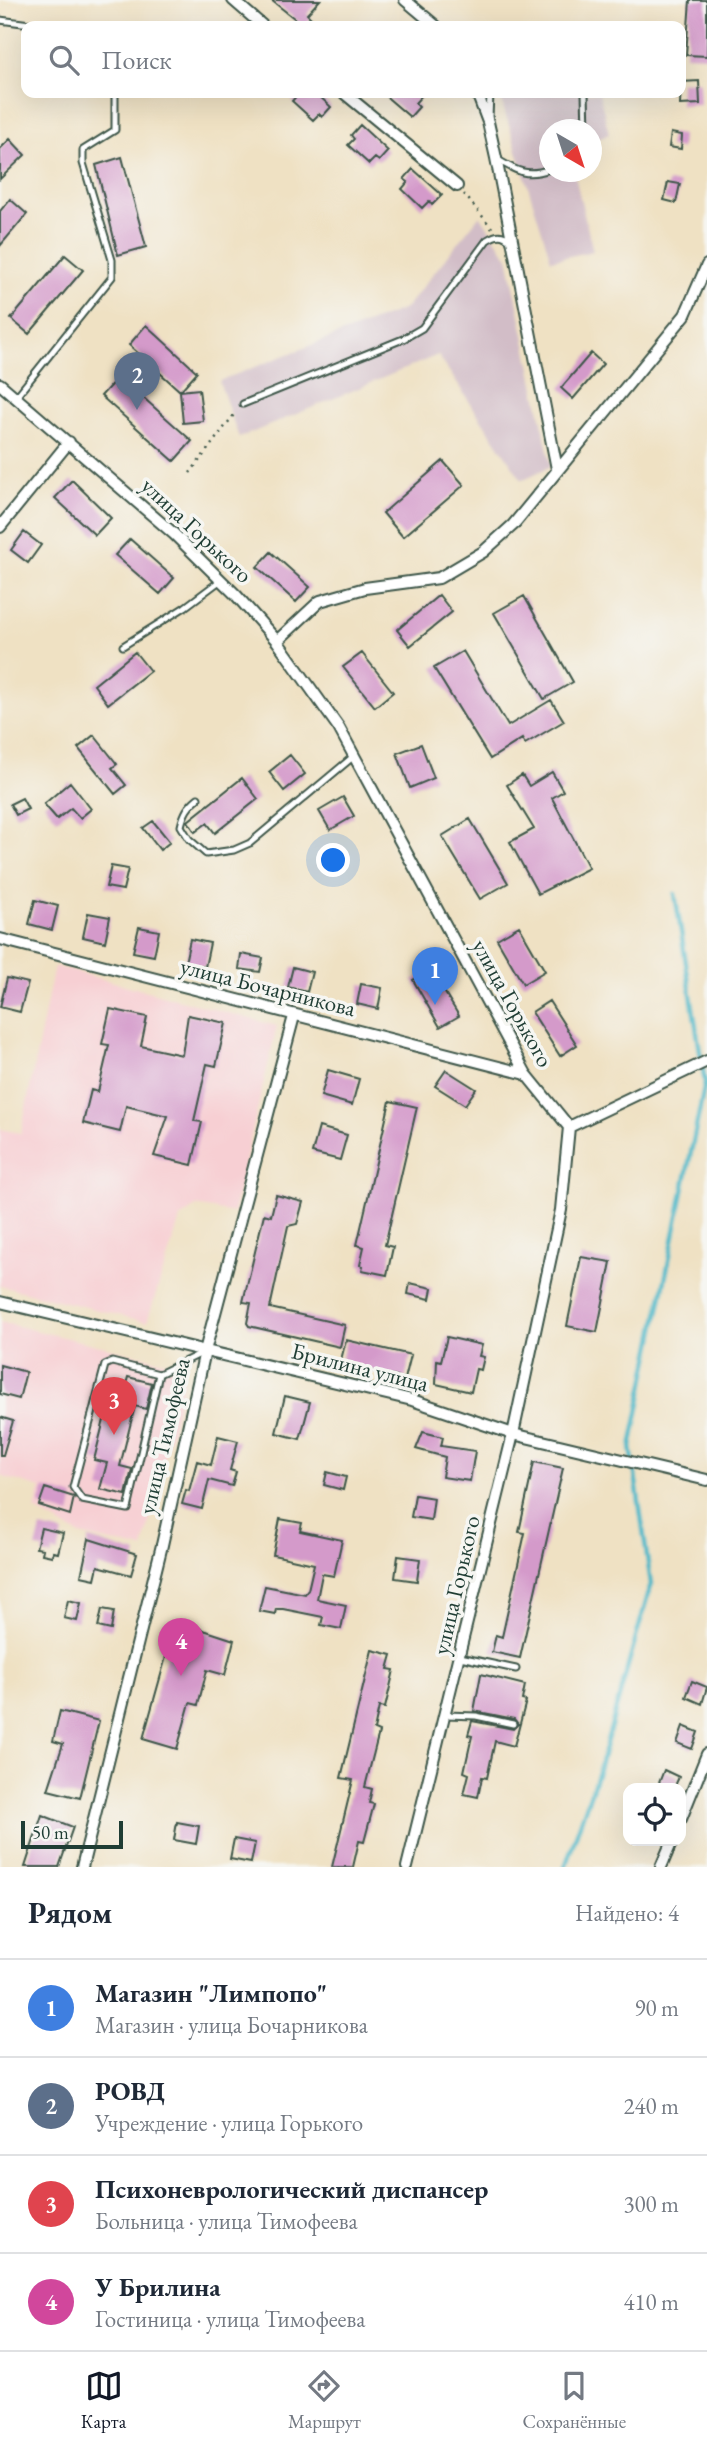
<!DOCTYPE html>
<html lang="ru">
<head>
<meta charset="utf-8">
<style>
  :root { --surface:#fff; --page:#f6f6f7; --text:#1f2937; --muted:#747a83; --line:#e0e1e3; --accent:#111827 }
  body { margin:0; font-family:"EB Garamond",serif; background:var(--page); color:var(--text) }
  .controls { position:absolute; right:21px; bottom:21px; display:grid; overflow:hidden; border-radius:14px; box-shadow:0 7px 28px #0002 }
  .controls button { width:63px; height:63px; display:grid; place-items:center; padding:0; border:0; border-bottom:2px solid var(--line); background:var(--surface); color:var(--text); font:35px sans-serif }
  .compass { position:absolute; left:539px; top:119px; width:63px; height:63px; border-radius:50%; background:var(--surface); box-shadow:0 7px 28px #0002; rotate:141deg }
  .scale { position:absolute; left:21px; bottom:18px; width:102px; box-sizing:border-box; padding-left:7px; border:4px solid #1f3d34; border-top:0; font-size:19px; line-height:24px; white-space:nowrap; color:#1f3d34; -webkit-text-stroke:5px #f6f6f2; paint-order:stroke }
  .you { position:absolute; left:334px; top:861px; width:24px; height:24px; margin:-18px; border:5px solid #fff; border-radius:50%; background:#1a73e8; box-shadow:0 0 0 10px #1a73e833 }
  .badge { display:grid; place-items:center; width:46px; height:46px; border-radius:50%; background:var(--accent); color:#fff; font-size:23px; font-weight:700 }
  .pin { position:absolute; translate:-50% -58px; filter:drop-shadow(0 2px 4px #0008) }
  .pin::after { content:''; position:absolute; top:37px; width:24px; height:21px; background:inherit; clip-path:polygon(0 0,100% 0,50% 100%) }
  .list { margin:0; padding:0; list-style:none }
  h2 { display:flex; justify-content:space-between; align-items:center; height:91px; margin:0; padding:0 28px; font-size:30px }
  h2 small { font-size:23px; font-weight:400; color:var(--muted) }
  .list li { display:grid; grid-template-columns:46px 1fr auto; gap:21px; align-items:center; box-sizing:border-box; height:98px; padding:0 28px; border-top:2px solid var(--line) }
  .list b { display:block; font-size:26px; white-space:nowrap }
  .list p { margin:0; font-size:23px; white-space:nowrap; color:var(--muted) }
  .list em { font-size:23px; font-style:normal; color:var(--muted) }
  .icon { flex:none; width:38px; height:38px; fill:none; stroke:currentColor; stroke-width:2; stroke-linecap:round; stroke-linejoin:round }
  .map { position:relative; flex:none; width:707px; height:1867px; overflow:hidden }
  .search { position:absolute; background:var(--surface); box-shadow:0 7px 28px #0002; left:21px; right:21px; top:21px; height:77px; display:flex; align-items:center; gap:18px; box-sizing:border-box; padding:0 24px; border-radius:14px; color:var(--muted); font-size:26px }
  .sheet { height:483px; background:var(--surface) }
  nav { display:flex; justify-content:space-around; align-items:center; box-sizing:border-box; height:98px; border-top:2px solid var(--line); background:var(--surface); font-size:19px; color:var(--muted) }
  nav a { display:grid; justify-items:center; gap:4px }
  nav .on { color:var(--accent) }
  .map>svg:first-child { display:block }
</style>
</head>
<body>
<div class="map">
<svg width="707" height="1867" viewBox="0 0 707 1867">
  <rect width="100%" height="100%" fill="#f6f6f2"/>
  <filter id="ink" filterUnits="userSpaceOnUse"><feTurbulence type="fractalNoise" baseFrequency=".0143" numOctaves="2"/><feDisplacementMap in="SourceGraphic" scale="14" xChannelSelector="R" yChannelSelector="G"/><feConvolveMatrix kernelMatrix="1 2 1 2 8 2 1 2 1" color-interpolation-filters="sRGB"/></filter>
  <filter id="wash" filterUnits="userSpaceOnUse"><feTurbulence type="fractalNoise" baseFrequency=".00686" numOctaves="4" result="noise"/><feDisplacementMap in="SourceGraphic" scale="28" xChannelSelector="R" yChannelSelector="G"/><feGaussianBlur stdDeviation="1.57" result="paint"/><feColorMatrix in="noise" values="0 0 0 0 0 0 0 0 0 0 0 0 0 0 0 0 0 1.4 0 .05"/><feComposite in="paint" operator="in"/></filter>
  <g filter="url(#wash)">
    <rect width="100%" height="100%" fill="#efe1c3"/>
    <path fill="#f7cfd3" d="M54,966l223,60 -44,187 -37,-7 -16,13 -33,103 -147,-36v-157l21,4z
      M0,1322l168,40 15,20 -40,167 -63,-14 -45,-25 6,-22 -41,-12z"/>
    <path fill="#d2bdc7" d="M499,93h100l10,41 -17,6v-10h-42v42h24l19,79 -42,9z
      M480,215l28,42 43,209 -29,14 -84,-125 -199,83 -20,-57 186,-72z"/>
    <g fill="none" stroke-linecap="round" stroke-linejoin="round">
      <path stroke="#4bb7c7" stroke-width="4.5" d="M565,1867l34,-98 52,-185 -20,-137 74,-364 -30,-189"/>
    </g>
    <g id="blocks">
      <path fill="#d49aca" d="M271,0h49l-13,14 4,4 -7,8z
        M690,0h17v56l-21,-1z
        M699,81l1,23 -20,1 1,-23z
        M299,93h17l15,14 -9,10 -3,-3 -6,6 -21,-19z
        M382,93h42l-9,10 4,4 -9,10z
        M360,125l28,26 -9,10 -4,-3 -6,6 -21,-19 6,-6 -3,-4z
        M671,133l11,2 -1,14 -12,-2z
        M10,139l15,16 -25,24v-30z
        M122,157l24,90 -28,8 -22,-90z
        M413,169l29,26 -10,10 -3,-4 -7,7 -20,-19 6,-7 -4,-3z
        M668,182l12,2 -4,19 -12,-3z
        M10,199l17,15 -27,32v-35z
        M65,255l18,15 -54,64 -18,-15z
        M146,325l51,47 -17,19 -51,-46z
        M591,353l12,11 -30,35 -12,-11z
        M119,376l73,65 -18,20 -73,-65z
        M199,389l4,32 -20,2 -3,-32z
        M443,461l21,24 -61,52 -20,-24z
        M72,480l39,38 -16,17 -40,-37z
        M24,532l17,13 -13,18 -17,-13z
        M130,539l44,39 -14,16 -45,-39z
        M271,552l39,35 -14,15 -39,-35z
        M439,595l13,17 -42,34 -13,-16z
        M524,596l49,86 -29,17 -50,-86z
        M463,651l45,75 43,-26 13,21 -39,23 -3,-5 -32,20 -56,-91z
        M135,652l15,19 -42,33 -14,-19z
        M362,653l31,39 -18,15 -32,-40z
        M94,735l23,29 -5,4 14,17 -11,9 -37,-46z
        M421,744l13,34 -24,10 -13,-35z
        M290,755l15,19 -21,17 -15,-19z
        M552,772l11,19 -11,7 37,70 -51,26 -28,-52 24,-13 -27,-44 15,-10 7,11z
        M242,778l16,21 -43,34 -8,-10 -12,9 -7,-11z
        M70,782l21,27 -11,9 -9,-10 -14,11 -13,-15z
        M343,797l11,19 -24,14 -11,-19z
        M22,798l6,11 -12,6 -6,-11z
        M470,819l38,64 -28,16 -38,-63z
        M153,821l17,21 -10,8 -17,-22z
        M111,866l17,3 -5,21 -17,-3z
        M35,900l23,6 -6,24 -23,-6z
        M88,913l22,4 -5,25 -22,-5z
        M519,926l26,45 -22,13 -26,-45z
        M139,927l20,4 -5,25 -21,-4z
        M190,939l20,4 -5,24 -20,-4z
        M241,954l22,4 -3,14 -21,-3z
        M293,967l19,5 -5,20 -19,-5z
        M431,970l28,46 -19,11 -27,-47z
        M7,978l21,5 -8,29 -20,-5z
        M361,984l21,4 -4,21 -21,-5z
        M549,1001l28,44 -17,11 -28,-44z
        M110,1009l37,8 -6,29 41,9 6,-40 38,8 -10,43 -9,-2 -13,57 8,1 -10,43 -38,-9 14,-40 -42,-10 -6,26 -37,-9 8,-33 7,2 11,-47 -7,-1z
        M328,1070l31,9 -7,26 -31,-9z
        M446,1070l30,19 -11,16 -30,-19z
        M390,1101l27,6 -32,138 8,2 -6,28 -25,-5 1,-4 -3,-1 4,-18 -7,-2z
        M319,1127l28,8 -7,25 -28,-7z
        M276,1195l27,7 -6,22 -9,2 -18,82 75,17 -5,22 -91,-21 -2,-3 4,-20 -8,-1 21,-88 7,2z
        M581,1257l30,5 -14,70 -30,-6z
        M410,1283l22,5 -2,11 -22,-5z
        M447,1337l35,8 -3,11 5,1 -3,13 -5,-1 -5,23 -35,-8 1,-24 4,1z
        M346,1340l65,15 -6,24 -65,-15z
        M0,1365l26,7 -7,27 -19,-5z
        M128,1377l24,6 -6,26 -11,-3 -15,60 12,3 -6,26 -26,-6 7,-26 -13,-3 15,-60 12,3z
        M285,1396l25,6 -10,37 -24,-6z
        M0,1417l13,4 -10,34h-3z
        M423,1432l20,5 -2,9 34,5 -5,30 -28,-4 3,-20 -29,-8z
        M218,1436l20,5 -8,29 6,2 -4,14 -23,-6 -7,29 -20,-5 4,-14 3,1 8,-30 14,4z
        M534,1462l29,6 -43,190 -28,-6 4,-17 6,2 23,-104 -6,-1z
        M327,1472l19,5 -3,13 -19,-5z
        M45,1488l29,9 -4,18 -31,-10z
        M415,1495l19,3 -3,22 -20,-3z
        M280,1519l22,4 -2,8 42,9 -8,36 -12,-2 -5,25 29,6 -5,24 -20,-4 2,-8 -40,-8h-7l-1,5 -16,-3 6,-25 40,8 3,-4 6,-26 -41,-9z
        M41,1528l22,5 -5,20 -5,-1 -1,4 -10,-2 1,-5 -7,-1z
        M89,1539l48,15 -6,21 -33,-9 -3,13 -14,-3z
        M398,1556l22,3 -3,22 -22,-3z
        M68,1600l13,3 -4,18 -13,-3z
        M102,1609l12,2 -3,19 -13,-3z
        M176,1621l58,19 -9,35 -18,-5 -9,35 -8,-2 -13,46 -34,-10z
        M372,1650l20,5 -4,14 6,1 -9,38 -6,-1 -5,23 5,2 -14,55 7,2 -3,14 5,1 -10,38 -5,-1 -6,26h-21l21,-87 -12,-2z
        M481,1674l44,11 -3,15 4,1 -12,45 -19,-5 -8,37 -5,-1 -4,20 -14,-3 5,-20 -5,-2 8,-36 -4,-1 4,-14 41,8 5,-5 -4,-5 -40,-8z
        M692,1681l15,6 -5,17 -16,-7z
        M60,1711l39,10 -19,77 -32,-8 15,-46 -10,-3z
        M683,1726l15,6 -6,17 -15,-6z
        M664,1770l15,7 -5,11h-17z
        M42,1815l31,12 -14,40h-34z
        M177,1822l22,4 -3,18 -22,-4z
        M234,1839l21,4 -4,20 -21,-4z"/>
    </g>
  </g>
  <g filter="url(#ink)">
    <use href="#blocks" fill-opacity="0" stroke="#3e5649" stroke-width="2"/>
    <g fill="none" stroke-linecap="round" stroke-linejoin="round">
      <defs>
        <path id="lane" d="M0,20l45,6
          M585,93l1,37
          M489,118l1,-25
          M498,160c20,12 29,17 52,9
          M16,397l96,-120v-17l-29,-97v-13l32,-20v-37
          M243,404l160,-65 19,-11 65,-88c10,-6 15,-7 24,1
          M123,646l62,-39 36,-27
          M198,798c-10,8 -14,15 -17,28l8,13 17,15 28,-4 16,-7 104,-87
          M159,1374l-31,135 -46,-9 -9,-13 32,-122 7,-3 47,12 45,-22
          M460,1657l56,12
          M446,1715l30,1 37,8"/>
        <path id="street" d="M233,0l30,26
          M405,0l31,26
          M344,93l113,93
          M477,93l11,29 8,36 61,311
          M0,384l174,150 62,61 41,46 62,87 187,346 43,53 -8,83 -48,224 -106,433
          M0,527l69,-85
          M277,641l43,-40 45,-13 74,-10 44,-26 30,-27 172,-210 22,-50
          M0,939l526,135
          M569,1127l138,-66
          M0,1302l412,98 101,34 194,46
          M681,1819l26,-65
          M82,1867l80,-322 43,-194 89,-335
          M661,1867l11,-26"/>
      </defs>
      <use href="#lane" stroke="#3e5649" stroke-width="9"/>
      <use href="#street" stroke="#3e5649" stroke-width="14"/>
      <path stroke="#3e5649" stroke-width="2.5" stroke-dasharray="2 5" stroke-linecap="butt" d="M464,194l29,35
        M190,473l46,-61"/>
      <use href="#lane" stroke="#fff" stroke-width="5"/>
      <use href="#street" stroke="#fff" stroke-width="10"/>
    </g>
  </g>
  <g text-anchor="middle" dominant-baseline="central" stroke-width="7" stroke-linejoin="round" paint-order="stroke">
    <g font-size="23" fill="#1f3d34" stroke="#f6f6f2">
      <text transform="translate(197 530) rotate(43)">улица Горького</text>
      <text transform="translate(268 987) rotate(14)">улица Бочарникова</text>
      <text transform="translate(513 1003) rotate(61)">улица Горького</text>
      <text transform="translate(360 1367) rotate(14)">Брилина улица</text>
      <text transform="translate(164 1436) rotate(-77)">улица Тимофеева</text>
      <text transform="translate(456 1585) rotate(-77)">улица Горького</text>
    </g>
  </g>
</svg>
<div class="controls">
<button><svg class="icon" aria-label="locate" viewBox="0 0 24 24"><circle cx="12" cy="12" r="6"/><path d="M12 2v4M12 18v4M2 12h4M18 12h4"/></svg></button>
</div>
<svg class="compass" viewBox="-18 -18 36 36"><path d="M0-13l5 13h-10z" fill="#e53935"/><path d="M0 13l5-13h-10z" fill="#747a83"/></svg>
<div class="scale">50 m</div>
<div class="you"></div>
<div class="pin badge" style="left:435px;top:1005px;background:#3f7fe0">1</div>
<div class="pin badge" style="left:137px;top:410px;background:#5c6f8a">2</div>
<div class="pin badge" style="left:114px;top:1435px;background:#e0444e">3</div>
<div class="pin badge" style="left:181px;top:1676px;background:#d1479c">4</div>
<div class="search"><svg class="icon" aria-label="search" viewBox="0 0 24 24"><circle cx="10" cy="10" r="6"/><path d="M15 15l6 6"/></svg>Поиск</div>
</div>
<section class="sheet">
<h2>Рядом<small>Найдено: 4</small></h2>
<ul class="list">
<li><span class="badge" style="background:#3f7fe0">1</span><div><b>Магазин &quot;Лимпопо&quot;</b><p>Магазин · улица Бочарникова</p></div><em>90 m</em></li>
<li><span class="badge" style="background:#5c6f8a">2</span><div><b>РОВД</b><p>Учреждение · улица Горького</p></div><em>240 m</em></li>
<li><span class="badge" style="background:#e0444e">3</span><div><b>Психоневрологический диспансер</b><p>Больница · улица Тимофеева</p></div><em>300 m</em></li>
<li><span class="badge" style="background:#d1479c">4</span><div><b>У Брилина</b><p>Гостиница · улица Тимофеева</p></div><em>410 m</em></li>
</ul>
</section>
<nav>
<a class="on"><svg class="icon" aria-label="map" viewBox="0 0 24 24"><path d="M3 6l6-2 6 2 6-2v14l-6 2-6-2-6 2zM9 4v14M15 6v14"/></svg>Карта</a>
<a><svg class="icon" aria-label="directions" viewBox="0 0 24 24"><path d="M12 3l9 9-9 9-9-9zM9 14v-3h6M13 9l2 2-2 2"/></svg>Маршрут</a>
<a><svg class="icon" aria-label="saved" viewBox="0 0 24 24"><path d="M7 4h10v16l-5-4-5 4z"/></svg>Сохранённые</a>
</nav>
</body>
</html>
